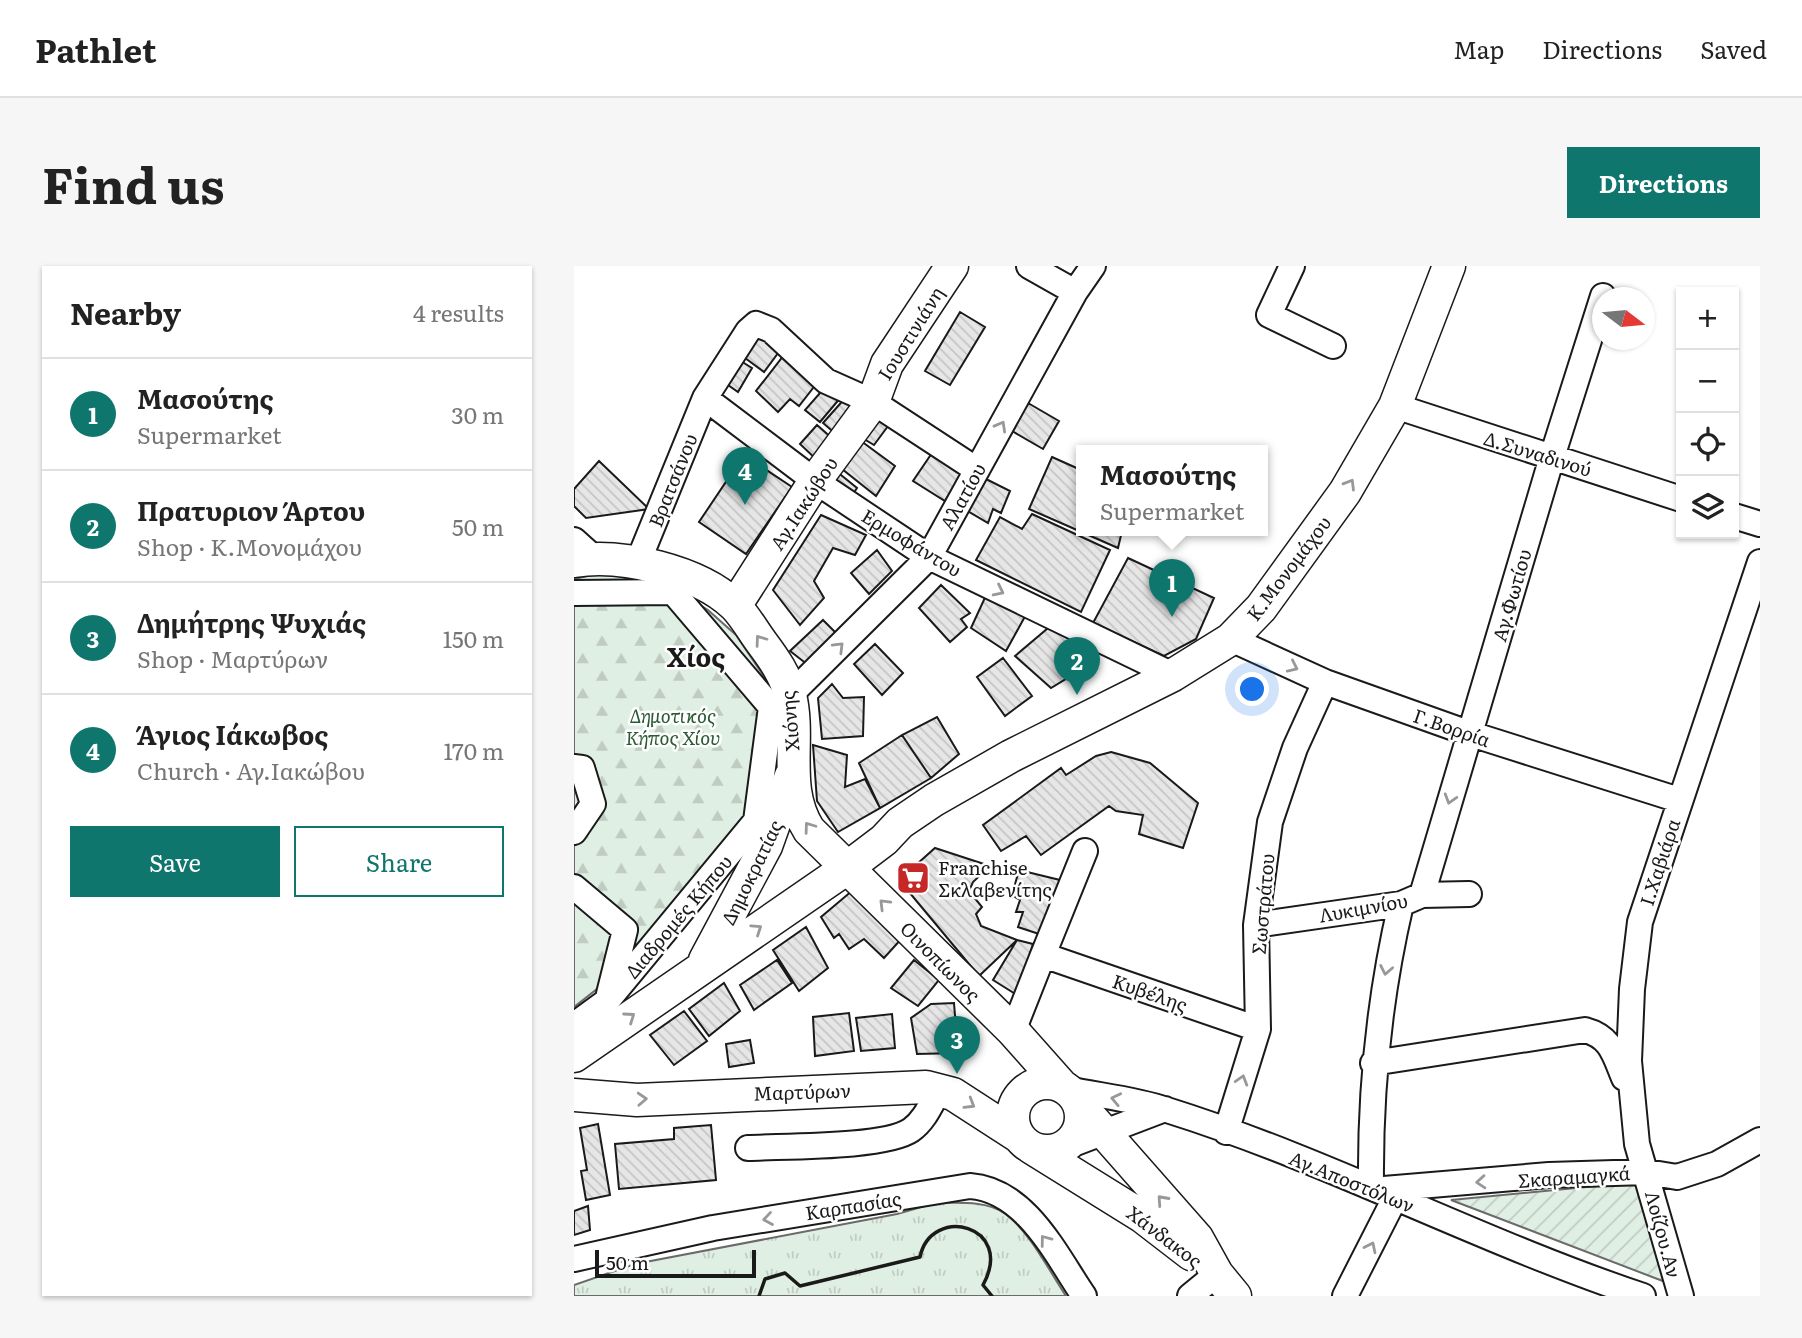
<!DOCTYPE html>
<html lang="en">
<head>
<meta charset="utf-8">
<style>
  :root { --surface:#fff; --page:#f6f6f6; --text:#222; --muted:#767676; --line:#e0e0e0; --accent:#0f766e }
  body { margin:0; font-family:Literata,serif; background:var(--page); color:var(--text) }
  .controls { position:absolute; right:21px; top:21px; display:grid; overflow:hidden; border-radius:0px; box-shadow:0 2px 5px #0004 }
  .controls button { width:63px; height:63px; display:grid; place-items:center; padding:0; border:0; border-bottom:2px solid var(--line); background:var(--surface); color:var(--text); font:35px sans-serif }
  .compass { position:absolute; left:1018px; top:21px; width:63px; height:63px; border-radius:50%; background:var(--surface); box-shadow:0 2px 5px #0004; rotate:106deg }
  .scale { position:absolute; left:21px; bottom:18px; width:161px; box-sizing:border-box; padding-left:7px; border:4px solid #1a1a1a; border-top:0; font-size:19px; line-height:24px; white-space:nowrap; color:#1a1a1a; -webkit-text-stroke:5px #fff; paint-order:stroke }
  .you { position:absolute; left:679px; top:424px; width:24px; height:24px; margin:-18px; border:5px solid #fff; border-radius:50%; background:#1a73e8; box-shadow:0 0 0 10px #1a73e833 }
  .badge { display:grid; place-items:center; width:46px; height:46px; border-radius:50%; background:var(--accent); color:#fff; font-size:23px; font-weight:700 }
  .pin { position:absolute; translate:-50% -58px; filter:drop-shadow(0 2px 4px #0008) }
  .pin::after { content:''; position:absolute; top:37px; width:24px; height:21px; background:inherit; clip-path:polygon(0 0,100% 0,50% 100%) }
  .popup { position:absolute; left:502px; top:179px; width:192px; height:91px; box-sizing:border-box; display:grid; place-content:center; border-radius:0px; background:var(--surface); filter:drop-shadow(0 2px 5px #0005); font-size:23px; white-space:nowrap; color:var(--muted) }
  .popup b { font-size:26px; color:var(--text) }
  .popup::after { content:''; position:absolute; left:50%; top:100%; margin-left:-14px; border:14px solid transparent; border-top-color:var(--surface) }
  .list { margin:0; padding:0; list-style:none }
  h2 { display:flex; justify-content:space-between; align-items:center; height:91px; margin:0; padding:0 28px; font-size:30px }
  h2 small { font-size:23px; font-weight:400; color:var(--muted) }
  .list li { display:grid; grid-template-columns:46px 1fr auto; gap:21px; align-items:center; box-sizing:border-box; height:112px; padding:0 28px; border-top:2px solid var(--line) }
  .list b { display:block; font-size:26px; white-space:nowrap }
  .list p { margin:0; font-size:23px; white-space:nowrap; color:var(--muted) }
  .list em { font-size:23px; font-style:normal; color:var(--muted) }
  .actions { display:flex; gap:14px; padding:21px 28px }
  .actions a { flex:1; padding:16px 0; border:2px solid var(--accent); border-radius:0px; text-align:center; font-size:24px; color:var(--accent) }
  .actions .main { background:var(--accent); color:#fff }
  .icon { flex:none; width:38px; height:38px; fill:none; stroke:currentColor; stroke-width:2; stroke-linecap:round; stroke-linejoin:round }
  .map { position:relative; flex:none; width:1186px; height:1030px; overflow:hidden; border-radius:0px }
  header { display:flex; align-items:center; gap:42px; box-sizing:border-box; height:98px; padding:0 35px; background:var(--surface); border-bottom:2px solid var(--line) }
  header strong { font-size:33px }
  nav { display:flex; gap:38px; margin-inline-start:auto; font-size:24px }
  .intro { display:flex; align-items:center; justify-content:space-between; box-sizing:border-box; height:168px; padding:0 42px }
  h1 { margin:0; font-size:49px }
  .button { padding:18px 32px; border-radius:0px; background:var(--accent); color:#fff; font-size:24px; font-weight:700 }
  main { display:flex; gap:42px; padding:0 42px }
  aside { flex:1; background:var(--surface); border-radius:0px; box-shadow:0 2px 5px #0004 }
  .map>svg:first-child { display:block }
</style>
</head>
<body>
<header>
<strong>Pathlet</strong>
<nav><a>Map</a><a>Directions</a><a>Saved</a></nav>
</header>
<div class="intro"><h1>Find us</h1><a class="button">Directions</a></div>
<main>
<aside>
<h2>Nearby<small>4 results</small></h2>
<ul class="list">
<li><span class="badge">1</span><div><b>Μασούτης</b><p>Supermarket</p></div><em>30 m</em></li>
<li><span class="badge">2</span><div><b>Πρατυριον Άρτου</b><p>Shop · Κ.Μονομάχου</p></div><em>50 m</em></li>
<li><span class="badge">3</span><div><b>Δημήτρης Ψυχιάς</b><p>Shop · Μαρτύρων</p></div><em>150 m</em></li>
<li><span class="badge">4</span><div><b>Άγιος Ιάκωβος</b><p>Church · Αγ.Ιακώβου</p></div><em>170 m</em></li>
</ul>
<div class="actions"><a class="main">Save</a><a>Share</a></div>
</aside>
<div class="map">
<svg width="1186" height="1030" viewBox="0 0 1186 1030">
  <defs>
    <pattern id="grass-tufts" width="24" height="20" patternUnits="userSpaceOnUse" patternTransform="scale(1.75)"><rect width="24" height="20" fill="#e0efe3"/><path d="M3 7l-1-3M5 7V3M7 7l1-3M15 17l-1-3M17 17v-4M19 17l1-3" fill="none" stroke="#c0ccc2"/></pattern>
    <pattern id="forest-firs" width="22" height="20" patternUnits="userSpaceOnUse" patternTransform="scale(1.75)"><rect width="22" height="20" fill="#e0efe3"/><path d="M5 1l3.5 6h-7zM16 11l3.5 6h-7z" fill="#c0ccc2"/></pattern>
    <pattern id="garden-furrows" width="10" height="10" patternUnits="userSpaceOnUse" patternTransform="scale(1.75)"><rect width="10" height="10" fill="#e0efe3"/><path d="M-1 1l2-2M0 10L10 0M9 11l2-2" fill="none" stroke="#c0ccc2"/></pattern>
    <pattern id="building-back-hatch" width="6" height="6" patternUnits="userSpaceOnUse" patternTransform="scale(1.75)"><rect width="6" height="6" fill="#e6e6e6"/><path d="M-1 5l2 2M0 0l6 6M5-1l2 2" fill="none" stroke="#c5c5c5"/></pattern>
  </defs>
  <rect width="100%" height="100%" fill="#fff"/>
  <path fill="url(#grass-tufts)" stroke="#6a6a6a" stroke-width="2" d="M361,937c22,0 51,-3 69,10 24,16 46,59 62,83h-492v-11l61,-21 262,-50z"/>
  <path fill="url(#forest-firs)" stroke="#6a6a6a" stroke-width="2" d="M31,306l79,23 24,15 28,25 27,40 8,32 -15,114 -66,95 -116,91v-428z"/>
  <path fill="url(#garden-furrows)" stroke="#6a6a6a" stroke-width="2" d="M1064,916l30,101 -217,-83z"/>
  <path fill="url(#building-back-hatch)" stroke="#1a1a1a" stroke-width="2" d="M386,46l25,15 -35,58 -25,-14z
    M185,59l25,20 -20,27 -23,-17z
    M210,89l33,28 -18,23 -9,-7 -12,13 -22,-21z
    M162,92l16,10 -14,24 -17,-12z
    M253,119l14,12 -21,25 -15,-12z
    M273,130l13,12 -23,27 -14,-12z
    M454,137l31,18 -16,28 -31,-18z
    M303,146l14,10 -17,23 -15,-9z
    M243,159l17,15 -16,21 -18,-17z
    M283,172l38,28 -19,30 -39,-31z
    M360,184l31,18 -20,33 -32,-20z
    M170,189l48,32 -46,67 -47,-32z
    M478,191l29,13v61h41l-4,17 -89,-39z
    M25,195l50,48 -63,9 -12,-12v-17z
    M262,205l21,17 -8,12 -24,-16z
    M408,211l28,14 -9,22 -8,-4 -5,14 -22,-13z
    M458,248l78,36 -29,62 -105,-52 24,-43 22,12z
    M247,249l45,20 -11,20 -22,-7 -19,33 10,17 -24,27 -27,-35z
    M303,284l15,21 -23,23 -18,-21z
    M554,292l86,40 -18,41 -32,17 -71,-33z
    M367,319l29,28 -9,6 6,8 -17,15 -31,-34z
    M414,325l40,20 -22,40 -35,-23z
    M249,354l15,15 -30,30 -18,-14z
    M480,357l37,20 1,20 -41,25 -36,-32z
    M301,378l28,29 -21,22 -28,-31z
    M429,392l29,38 -27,20 -28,-39z
    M258,418l11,14 21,-1 -1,39 -41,3 -4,-41z
    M363,451l22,37 -28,24 -29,-43z
    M328,469l29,43 -51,30 -21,-45z
    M239,479l34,10 -2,32 20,-8 15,29 -42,24 -21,-31z
    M537,486l39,11 48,40 -15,45 -44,-14 4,-19 -27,-4 -7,-5 -68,49 -15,-19 -25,15 -18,-26 78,-57 5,7 30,-19z
    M361,582l55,18 -17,16 -4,9 13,16 -6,7 5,12 36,14 -38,36 -80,-96z
    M445,604l45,11 -22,54 -24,-8 5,-15h-7l4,-12 -8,-5z
    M279,624l50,47 -19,21 -20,-19 -15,10 -10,-15 -5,4 -13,-21z
    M232,661l22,41 -29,23 -26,-41z
    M443,674l16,4 -16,51 -24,-15z
    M203,694l15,23 -38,27 -14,-25z
    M340,694l25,20 -21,26 -27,-18z
    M150,717l16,28 -31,25 -20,-27z
    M380,737l4,50 -41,1 -6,-36 20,-14z
    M110,745l23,30 -33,24 -24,-30z
    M275,747l5,38 -39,5 -2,-39z
    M318,748l3,34 -34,3 -5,-33z
    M176,774l4,23 -25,4 -3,-23z
    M24,858l12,71 -24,5 -5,-29 6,-1 -7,-42z
    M137,859l5,55 -97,9 -4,-45 59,-5v-11z
    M14,940l2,24 -16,5v-24z"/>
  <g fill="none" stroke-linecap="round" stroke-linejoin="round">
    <defs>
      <path id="minor" d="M455,0l46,26
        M718,0l-23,49 64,31
        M131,132l110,83 114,76 244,118
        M821,140l286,93
        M1160,250l26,8
        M0,274l20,18
        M64,296l67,-164 43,-67 8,-7 15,6 55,51 47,21 104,68
        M0,327l99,-1 98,115 -15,114 -149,180 -33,24
        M657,373l94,43 146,52 208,66
        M216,429l139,-138 146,-265 18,-26
        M0,501l8,1 11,36 -19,28
        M0,621l51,43 -16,64
        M848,629l130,-438 51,-161
        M682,659l145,-21 21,-9 47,-1
        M469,689l42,-104
        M439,765l30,-76 215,74
        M799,797l212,-33c26,7 29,24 39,48
        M493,823c33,7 68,10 100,21 163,51 314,132 476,186
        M652,866l32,-103 -2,-104 14,-103 25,-74 30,-66
        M174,882c35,-2 137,0 163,-18 14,-10 20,-26 28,-40
        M486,883l105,-40
        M797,919c-1,-96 8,-187 30,-281
        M810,923l165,-14 98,-3 30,5 40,-13 43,-24
        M0,993l139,-31 257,-42c56,4 86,69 114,110
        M616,1030l27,-22
        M771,1030l51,-100
        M1107,1030l-44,-152 -8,-83 3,-72 8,-67 120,-360"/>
      <path id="major" d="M0,295c47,-8 124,10 160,44 11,11 19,26 28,38 12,16 24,33 28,52 11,45 -8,93 19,135l204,201 48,54
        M161,340l80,-125 58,-79 14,-38 65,-98
        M131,694l61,-114 25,-70
        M0,790l273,-188 37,-28 16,-17 34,-23 77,-44 162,-81 58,-36 30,-31 84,-116 50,-86 54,-140
        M439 851a34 34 0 1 1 68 0a34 34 0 1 1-68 0Z
        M0,829l63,5 289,-13 27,7 65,42
        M505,838l118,134 20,36 18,22
        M458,882l111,69 48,37"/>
    </defs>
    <use href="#minor" stroke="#1a1a1a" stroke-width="28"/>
    <use href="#major" stroke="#1a1a1a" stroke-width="35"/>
    <use href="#minor" stroke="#fff" stroke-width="24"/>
    <use href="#major" stroke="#fff" stroke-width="32"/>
    <path stroke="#1a1a1a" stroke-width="3.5" d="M185,1030l6,-17 20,-6 15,13 120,-29c11,-53 96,-32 63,28l9,11"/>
  </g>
  <defs><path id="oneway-chevron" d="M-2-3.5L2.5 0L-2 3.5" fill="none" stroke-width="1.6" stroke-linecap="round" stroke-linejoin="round" transform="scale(1.75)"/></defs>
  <g stroke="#989898">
    <use href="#oneway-chevron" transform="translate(427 160) rotate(-61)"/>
    <use href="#oneway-chevron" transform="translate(776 218) rotate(-59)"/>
    <use href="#oneway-chevron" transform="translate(425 325) rotate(26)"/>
    <use href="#oneway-chevron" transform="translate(186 374) rotate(-126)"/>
    <use href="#oneway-chevron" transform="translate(265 381) rotate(-45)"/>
    <use href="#oneway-chevron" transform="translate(719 401) rotate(25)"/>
    <use href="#oneway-chevron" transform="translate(876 533) rotate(107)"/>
    <use href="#oneway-chevron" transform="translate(235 561) rotate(-126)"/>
    <use href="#oneway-chevron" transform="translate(310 638) rotate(-135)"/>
    <use href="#oneway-chevron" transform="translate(183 663) rotate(-34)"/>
    <use href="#oneway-chevron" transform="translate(812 704) rotate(101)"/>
    <use href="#oneway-chevron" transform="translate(56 751) rotate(-35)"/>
    <use href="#oneway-chevron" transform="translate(668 814) rotate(-73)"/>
    <use href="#oneway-chevron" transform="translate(68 833) rotate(-3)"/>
    <use href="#oneway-chevron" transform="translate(542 833) rotate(-168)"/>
    <use href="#oneway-chevron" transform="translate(396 838) rotate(31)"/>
    <use href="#oneway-chevron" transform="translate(907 916) rotate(176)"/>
    <use href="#oneway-chevron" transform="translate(588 934) rotate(-132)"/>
    <use href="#oneway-chevron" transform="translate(194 953) rotate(171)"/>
    <use href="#oneway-chevron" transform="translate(471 974) rotate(-127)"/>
    <use href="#oneway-chevron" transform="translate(797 981) rotate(-64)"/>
  </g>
  <defs>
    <symbol id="supermarket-square" viewBox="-11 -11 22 22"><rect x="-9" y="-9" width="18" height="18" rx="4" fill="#c62828" stroke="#fff"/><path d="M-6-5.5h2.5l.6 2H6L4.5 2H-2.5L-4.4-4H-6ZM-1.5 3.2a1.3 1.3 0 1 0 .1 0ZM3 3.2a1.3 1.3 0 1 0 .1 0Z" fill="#fff"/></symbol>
  </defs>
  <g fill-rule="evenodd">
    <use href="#supermarket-square" x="320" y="593" width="38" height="38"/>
  </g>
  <g text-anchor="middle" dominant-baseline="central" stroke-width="5" stroke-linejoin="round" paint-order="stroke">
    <g font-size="19" fill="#1a1a1a" stroke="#fff">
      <text transform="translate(336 67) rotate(-58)">Ιουστινιάνη</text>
      <text transform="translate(964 187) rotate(17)">Δ.Συναδινού</text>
      <text transform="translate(98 214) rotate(-68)">Βρατσάνου</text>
      <text transform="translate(388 230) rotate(-61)">Αλατίου</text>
      <text transform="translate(229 237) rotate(-57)">Αγ.Ιακώβου</text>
      <text transform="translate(338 276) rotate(31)">Ερμοφάντου</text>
      <text transform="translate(714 302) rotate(-53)">Κ.Μονομάχου</text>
      <text transform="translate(937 329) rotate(-74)">Αγ.Φωτίου</text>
      <text transform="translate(215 455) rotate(-95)">Χιόνης</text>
      <text transform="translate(878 461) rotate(19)">Γ.Βορρία</text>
      <text transform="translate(1085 596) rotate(-72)">Ι.Χαβιάρα</text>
      <text transform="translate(177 606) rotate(-64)">Δημοκρατίας</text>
      <text transform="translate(688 638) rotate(-85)">Σωστράτου</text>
      <text transform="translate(789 641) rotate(-10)">Λυκιμνίου</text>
      <text transform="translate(104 650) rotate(-50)">Διαδρομές Κήπου</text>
      <text transform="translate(367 695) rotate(45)">Οινοπίωνος</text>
      <text transform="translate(576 726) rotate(19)">Κυβέλης</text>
      <text transform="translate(228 825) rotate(-2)">Μαρτύρων</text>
      <text transform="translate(1000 910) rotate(-4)">Σκαραμαγκά</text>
      <text transform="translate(778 915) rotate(22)">Αγ.Αποστόλων</text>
      <text transform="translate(279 939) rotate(-9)">Καρπασίας</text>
      <text transform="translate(1090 968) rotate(75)">Λοίζου.Αν</text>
      <text transform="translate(591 970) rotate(37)">Χάνδακος</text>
    </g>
    <g font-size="19" font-style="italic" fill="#2b5a34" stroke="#fff">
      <text x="99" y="449">Δημοτικός<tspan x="99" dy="22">Κήπος Χίου</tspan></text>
    </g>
    <g font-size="19" fill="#1a1a1a" stroke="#fff" text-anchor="start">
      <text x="364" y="601">Franchise<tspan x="364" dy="22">Σκλαβενίτης</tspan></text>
    </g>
    <g font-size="26" font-weight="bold" fill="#1a1a1a" stroke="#fff">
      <text x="122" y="389">Χίος</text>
    </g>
  </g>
</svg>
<div class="controls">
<button>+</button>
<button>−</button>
<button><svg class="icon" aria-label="locate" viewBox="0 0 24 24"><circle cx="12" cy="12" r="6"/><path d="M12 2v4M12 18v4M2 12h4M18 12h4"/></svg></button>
<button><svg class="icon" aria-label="layers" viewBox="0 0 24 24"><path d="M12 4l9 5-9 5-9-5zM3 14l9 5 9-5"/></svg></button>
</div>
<svg class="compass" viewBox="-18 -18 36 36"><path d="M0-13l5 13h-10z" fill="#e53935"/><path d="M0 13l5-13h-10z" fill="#767676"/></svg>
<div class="scale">50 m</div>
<div class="you"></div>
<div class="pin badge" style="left:598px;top:351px">1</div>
<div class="popup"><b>Μασούτης</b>Supermarket</div>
<div class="pin badge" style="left:503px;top:429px">2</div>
<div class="pin badge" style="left:383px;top:808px">3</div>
<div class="pin badge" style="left:171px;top:239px">4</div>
</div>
</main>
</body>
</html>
